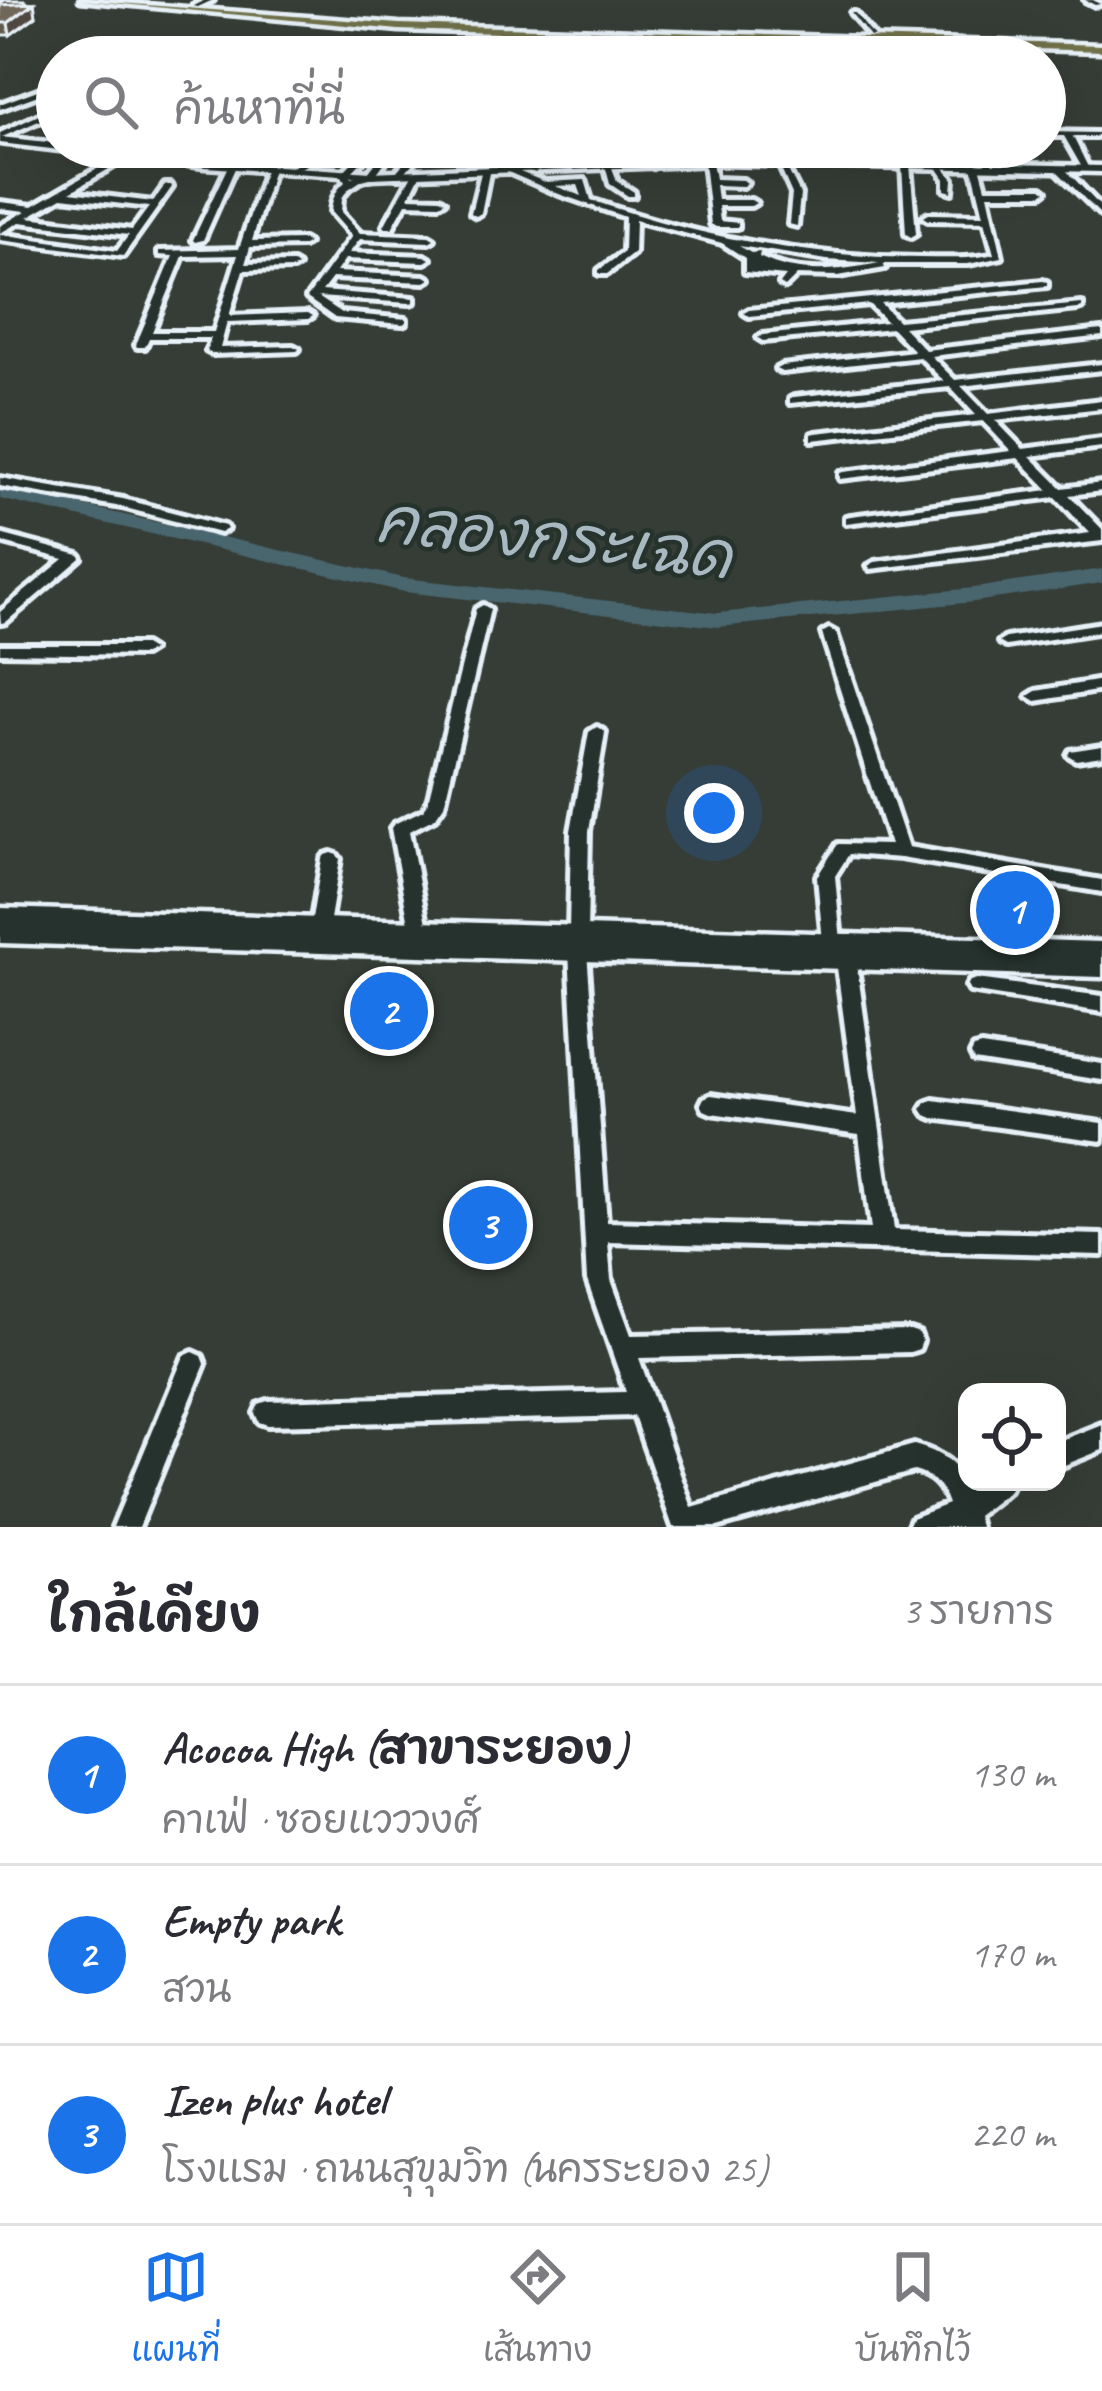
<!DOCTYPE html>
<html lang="th">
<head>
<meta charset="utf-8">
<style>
  :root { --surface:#fff; --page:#f7f7f7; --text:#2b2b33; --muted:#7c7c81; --line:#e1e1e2; --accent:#1a73e8 }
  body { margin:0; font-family:Caveat,"Playpen Sans Thai",sans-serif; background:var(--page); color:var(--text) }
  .controls { position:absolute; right:36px; bottom:36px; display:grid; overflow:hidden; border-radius:24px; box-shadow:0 12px 48px #0002 }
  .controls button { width:108px; height:108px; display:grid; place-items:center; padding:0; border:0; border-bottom:3px solid var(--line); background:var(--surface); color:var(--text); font:60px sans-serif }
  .you { position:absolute; left:714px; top:813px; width:42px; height:42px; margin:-30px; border:9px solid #fff; border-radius:50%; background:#1a73e8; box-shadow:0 0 0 18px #1a73e833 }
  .badge { display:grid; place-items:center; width:78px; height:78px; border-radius:50%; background:var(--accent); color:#fff; font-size:39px; font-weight:700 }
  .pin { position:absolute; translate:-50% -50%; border:6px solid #fff; box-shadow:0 3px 12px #0006 }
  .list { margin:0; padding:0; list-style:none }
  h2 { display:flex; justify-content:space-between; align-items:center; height:156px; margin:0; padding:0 48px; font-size:51px }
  h2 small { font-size:39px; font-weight:400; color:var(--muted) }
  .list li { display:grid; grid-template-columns:78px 1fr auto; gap:36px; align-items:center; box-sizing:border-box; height:180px; padding:0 48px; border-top:3px solid var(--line) }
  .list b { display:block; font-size:45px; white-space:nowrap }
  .list p { margin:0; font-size:39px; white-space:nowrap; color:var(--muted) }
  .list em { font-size:39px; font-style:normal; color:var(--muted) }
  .icon { flex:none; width:66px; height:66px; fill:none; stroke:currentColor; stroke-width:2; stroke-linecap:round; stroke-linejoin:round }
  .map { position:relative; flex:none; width:1102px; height:1527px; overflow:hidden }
  .search { position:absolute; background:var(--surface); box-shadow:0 12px 48px #0002; left:36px; right:36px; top:36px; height:132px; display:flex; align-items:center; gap:30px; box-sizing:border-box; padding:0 42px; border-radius:66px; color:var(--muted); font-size:45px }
  .sheet { height:696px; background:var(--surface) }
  nav { display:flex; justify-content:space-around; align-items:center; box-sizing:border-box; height:168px; border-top:3px solid var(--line); background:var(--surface); font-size:33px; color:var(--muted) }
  nav a { display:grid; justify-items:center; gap:6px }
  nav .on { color:var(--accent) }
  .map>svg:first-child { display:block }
</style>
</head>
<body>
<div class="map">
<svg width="1102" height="1527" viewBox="0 0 1102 1527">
  <rect width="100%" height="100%" fill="#353d36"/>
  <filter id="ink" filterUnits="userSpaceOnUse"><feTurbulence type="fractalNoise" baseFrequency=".00833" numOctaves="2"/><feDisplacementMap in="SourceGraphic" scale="24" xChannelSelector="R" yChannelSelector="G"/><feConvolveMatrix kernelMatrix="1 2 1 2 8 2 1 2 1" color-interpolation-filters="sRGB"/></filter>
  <g filter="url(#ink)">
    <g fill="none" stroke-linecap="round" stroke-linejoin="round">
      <path fill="#49656e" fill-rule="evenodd" d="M0,487l404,91 314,35 256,-25 128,-19v14l-128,19 -256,25 -314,-35 -404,-93z"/>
      <defs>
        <path id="minor" d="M205,0h8l-15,7 -5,-1z
          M1085,0h8l7,4 -5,1z
          M851,13h4l19,24h-4z
          M51,85h6v3l-57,21v-5z
          M54,108h3v5l-57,25v-5z
          M1045,132l54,1 -3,4h-23l17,34h-6l-20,-35h-19z
          M155,147h10l-16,12h-6v-4z
          M225,147h10l-27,19h-6v-4z
          M336,147h11l-56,25 -7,-2z
          M367,147l8,1 -25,26 1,4 17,-5 18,-24 7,2 -19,26 -12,3 -15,10 -5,8 -1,14 19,21 69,3 5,3 -5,3 -69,-3 -11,14 76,3 5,3 -5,3 -80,-3 -9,13 89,4 5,3 -5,3 -93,-4 -10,13 92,7v4l-4,1 -92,-6 24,16 64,6v4l-4,1 -67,-6 -28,-20 45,-62 -21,-24c1,-12 4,-21 14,-30l-4,-8z
          M418,147l7,2 -24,28h-6v-4z
          M526,147h8l2,26 -7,-2z
          M655,147h8l-6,17 -4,3 -4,-3z
          M718,147h8l-4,14 -4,3 -4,-3z
          M837,147h8v18l-7,-2z
          M977,147h8l10,22h-6z
          M126,152l3,5 -59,35 83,10 12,-17h6l1,2 -49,69 -123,-16v-6l117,17 12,-16 -109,-13 -20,11v-7l26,-15 -26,-3v-6l33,4zM62,197l87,10 -17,23 -104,-13z
          M708,159l4,3 3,17 28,1 4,3 -4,3 -28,-1 2,15h34l5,3 -5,3h-33l2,15 18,2v4h-22l-5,-3 -7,-62z
          M777,160h6l17,34 -3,32 -8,-2 3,-30z
          M906,162l4,3 6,69 -5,3 -5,-3 -4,-69z
          M232,163l4,3 -33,74 -8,2 -2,-2 35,-74z
          M934,163h6l13,16 -1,13 -7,-2v-11z
          M976,163l4,3 6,22h56l4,3 -4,3h-54l14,63 -34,7h-85l2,4 -47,8 -41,-1 -12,12 -5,-3 6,-8 -41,-4v-14l-23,-15 -87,-23 -1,33 -27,21h-8v-4l25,-18 1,-35 -66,-23 -51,-22 7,-2 30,12 40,-2 6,20c106,37 216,57 329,58 24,0 50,2 74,-4l-9,-33 -57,-1 -5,-3 5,-3 56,1 -12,-49zM578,185l4,11 -27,-10zM739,246l88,14 52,3c-41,8 -81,13 -120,-6l1,-5 -9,1z
          M605,165h6l6,16 17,11v4h-6l-18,-12z
          M1056,166h6l40,42v8l-46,-46z
          M266,167l7,2 -21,72 51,-1 5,3 -5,3 -53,1 -5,17 48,-1 5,3 -5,3 -50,1 -14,46 79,-3 5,3 -5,3 -81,3 -7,26 73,-2 6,3 -2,2 -84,3 -6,-3 4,-13h-62l-4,9h-8l-1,-2 37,-89 -14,-1v-4l80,-2zM238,255l-24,77h-62l31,-76z
          M485,170l4,3 -8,40 -5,3 -5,-3 10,-40z
          M413,173l7,2 -11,22 31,1 5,3 -5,3 -34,-1 -14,25h-6l-2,-2z
          M1043,281l4,1v4l-167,17 18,18 184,-17v4l-4,1 -175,18 22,23 177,-20v6l-171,20 24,24 147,-16v6l-141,16 27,28 114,-14v8l-107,12 28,29 79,-10v8l-72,9 32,32 40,-5v8l-33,4 33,34v12l-232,28 -2,-3 7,-4 215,-29 -34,-36 -210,26v-6l5,-1 198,-26 -31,-32 -178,21v-6l4,-1 167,-21 -28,-30 -171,19v-6l4,-1 160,-18 -26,-28 -160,16v-4l4,-2 150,-16 -24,-24 -138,15 -6,-3 6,-3 132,-15 -22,-23 -129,13 -5,-3 5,-3 124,-13 -18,-18 -120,12 -5,-3 5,-3z
          M0,478l123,21 102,27 2,3 -7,4 -98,-26 -122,-21z
          M0,534l79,21 2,3 -75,64 -5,1 -1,-11 64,-53 -64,-17z
          M483,605l7,4 -46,196 -9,13 -26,13 19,98 -2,5h-14l-2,-5 -19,-101 3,-4 29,-14 4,-5 49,-196z
          M1102,623v8l-96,15 -7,-4 7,-4z
          M829,629l7,4 72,214 194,33v12l-201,-34 -52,-4 -14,22 6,66 -2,5h-14l-2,-5 -6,-66 3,-4 18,-28 52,1 -68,-212z
          M0,645h144l8,5 -8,5 -144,-2z
          M1102,680v10l-66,11 -8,-5 8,-5z
          M597,727l8,5 -16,99 -2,102 -2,5h-14l-2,-5 2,-102 18,-99z
          M1102,746v10l-26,4 -8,-5 2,-4z
          M331,853l6,2 3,4 -11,66 -2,5h-14l-2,-5 11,-66 3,-4z
          M578,945l7,2 2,5 20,270 264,7 -12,-95 -148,-21 -7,-3 -3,-6 3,-6 7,-3 146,21 -21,-156 3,-5 7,-2 7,2 3,5 38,270 208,5v20l-494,-13 3,38 20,55 279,-5 9,3 3,8 -3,8 -9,3 -271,6 53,150 222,-63c28,8 44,18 55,45l10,-8h34l-4,9 -32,25 3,11h-72l4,-9 36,-14c-6,-19 -16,-28 -34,-33l-197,56h-44l-39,-111 -366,9 -9,-3 -4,-9 4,-9 9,-3 358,-9 -39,-112 -18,-328 2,-5z
          M977,979l125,17v16l-132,-21 -3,-5 3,-5z
          M981,1046l121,18v16l-128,-20 -3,-6 3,-6z
          M933,1100l169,23v18l-169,-23 -7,-3 -4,-6 4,-6z
          M193,1352l9,4 3,8 -66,163h-26l71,-171z
          M1102,1424v26l-45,18v-26z"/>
        <path id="tertiary" d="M0,137l57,6v4h34l114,14 166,11 347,-14 384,8v6l-384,-8 -347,14 -166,-11 -205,-24z
          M0,908l1102,34v35l-1102,-34z"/>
        <path id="trunk" d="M80,0l319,24 703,21v6l-703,-21z"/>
      </defs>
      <use href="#minor" stroke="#e8f1f8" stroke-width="10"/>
      <use href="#tertiary" stroke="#e8f1f8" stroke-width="9"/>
      <use href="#trunk" stroke="#e8f1f8" stroke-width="9"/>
      <use href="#minor" fill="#26332d" fill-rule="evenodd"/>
      <use href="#tertiary" fill="#26332d" fill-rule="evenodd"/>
      <use href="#trunk" fill="#6f714a" fill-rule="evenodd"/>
    </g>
    <path fill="#61584d" stroke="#e8f1f8" stroke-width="3" d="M0,0l34,3 2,13 -26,19h-10z"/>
    <path fill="#4f473f" stroke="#e8f1f8" stroke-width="3" d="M5,0h19v3l-24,13v-13z
      M34,3l2,13 -26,19 -2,-12z"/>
    <path fill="#71665a" stroke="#e8f1f8" stroke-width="3" d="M34,3l-26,20h-8v-18z"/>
  </g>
  <g text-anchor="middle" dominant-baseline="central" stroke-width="9" stroke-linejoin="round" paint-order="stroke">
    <g font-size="63" font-style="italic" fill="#a8b9c1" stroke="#26332d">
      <text transform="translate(554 539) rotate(6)">คลองกระเฉด</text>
    </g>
  </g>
</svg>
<div class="controls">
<button><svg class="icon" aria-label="locate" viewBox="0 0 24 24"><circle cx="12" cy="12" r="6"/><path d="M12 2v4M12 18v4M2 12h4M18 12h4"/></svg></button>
</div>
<div class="you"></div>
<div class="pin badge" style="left:1015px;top:910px">1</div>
<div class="pin badge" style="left:389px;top:1011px">2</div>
<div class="pin badge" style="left:488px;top:1225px">3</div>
<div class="search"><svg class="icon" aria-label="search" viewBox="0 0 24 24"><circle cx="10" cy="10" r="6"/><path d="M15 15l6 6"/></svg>ค้นหาที่นี่</div>
</div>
<section class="sheet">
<h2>ใกล้เคียง<small>3 รายการ</small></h2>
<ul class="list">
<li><span class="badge">1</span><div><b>Acocoa High (สาขาระยอง)</b><p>คาเฟ่ · ซอยแวววงศ์</p></div><em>130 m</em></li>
<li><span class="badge">2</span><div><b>Empty park</b><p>สวน</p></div><em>170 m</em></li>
<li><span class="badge">3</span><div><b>Izen plus hotel</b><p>โรงแรม · ถนนสุขุมวิท (นครระยอง 25)</p></div><em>220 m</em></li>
</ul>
</section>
<nav>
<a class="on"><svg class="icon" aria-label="map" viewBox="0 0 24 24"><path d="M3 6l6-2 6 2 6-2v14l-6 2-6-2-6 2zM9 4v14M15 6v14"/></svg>แผนที่</a>
<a><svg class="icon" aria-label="directions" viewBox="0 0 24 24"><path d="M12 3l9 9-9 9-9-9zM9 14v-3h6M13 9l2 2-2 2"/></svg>เส้นทาง</a>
<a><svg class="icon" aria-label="saved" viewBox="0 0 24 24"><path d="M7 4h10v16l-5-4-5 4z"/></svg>บันทึกไว้</a>
</nav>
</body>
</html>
